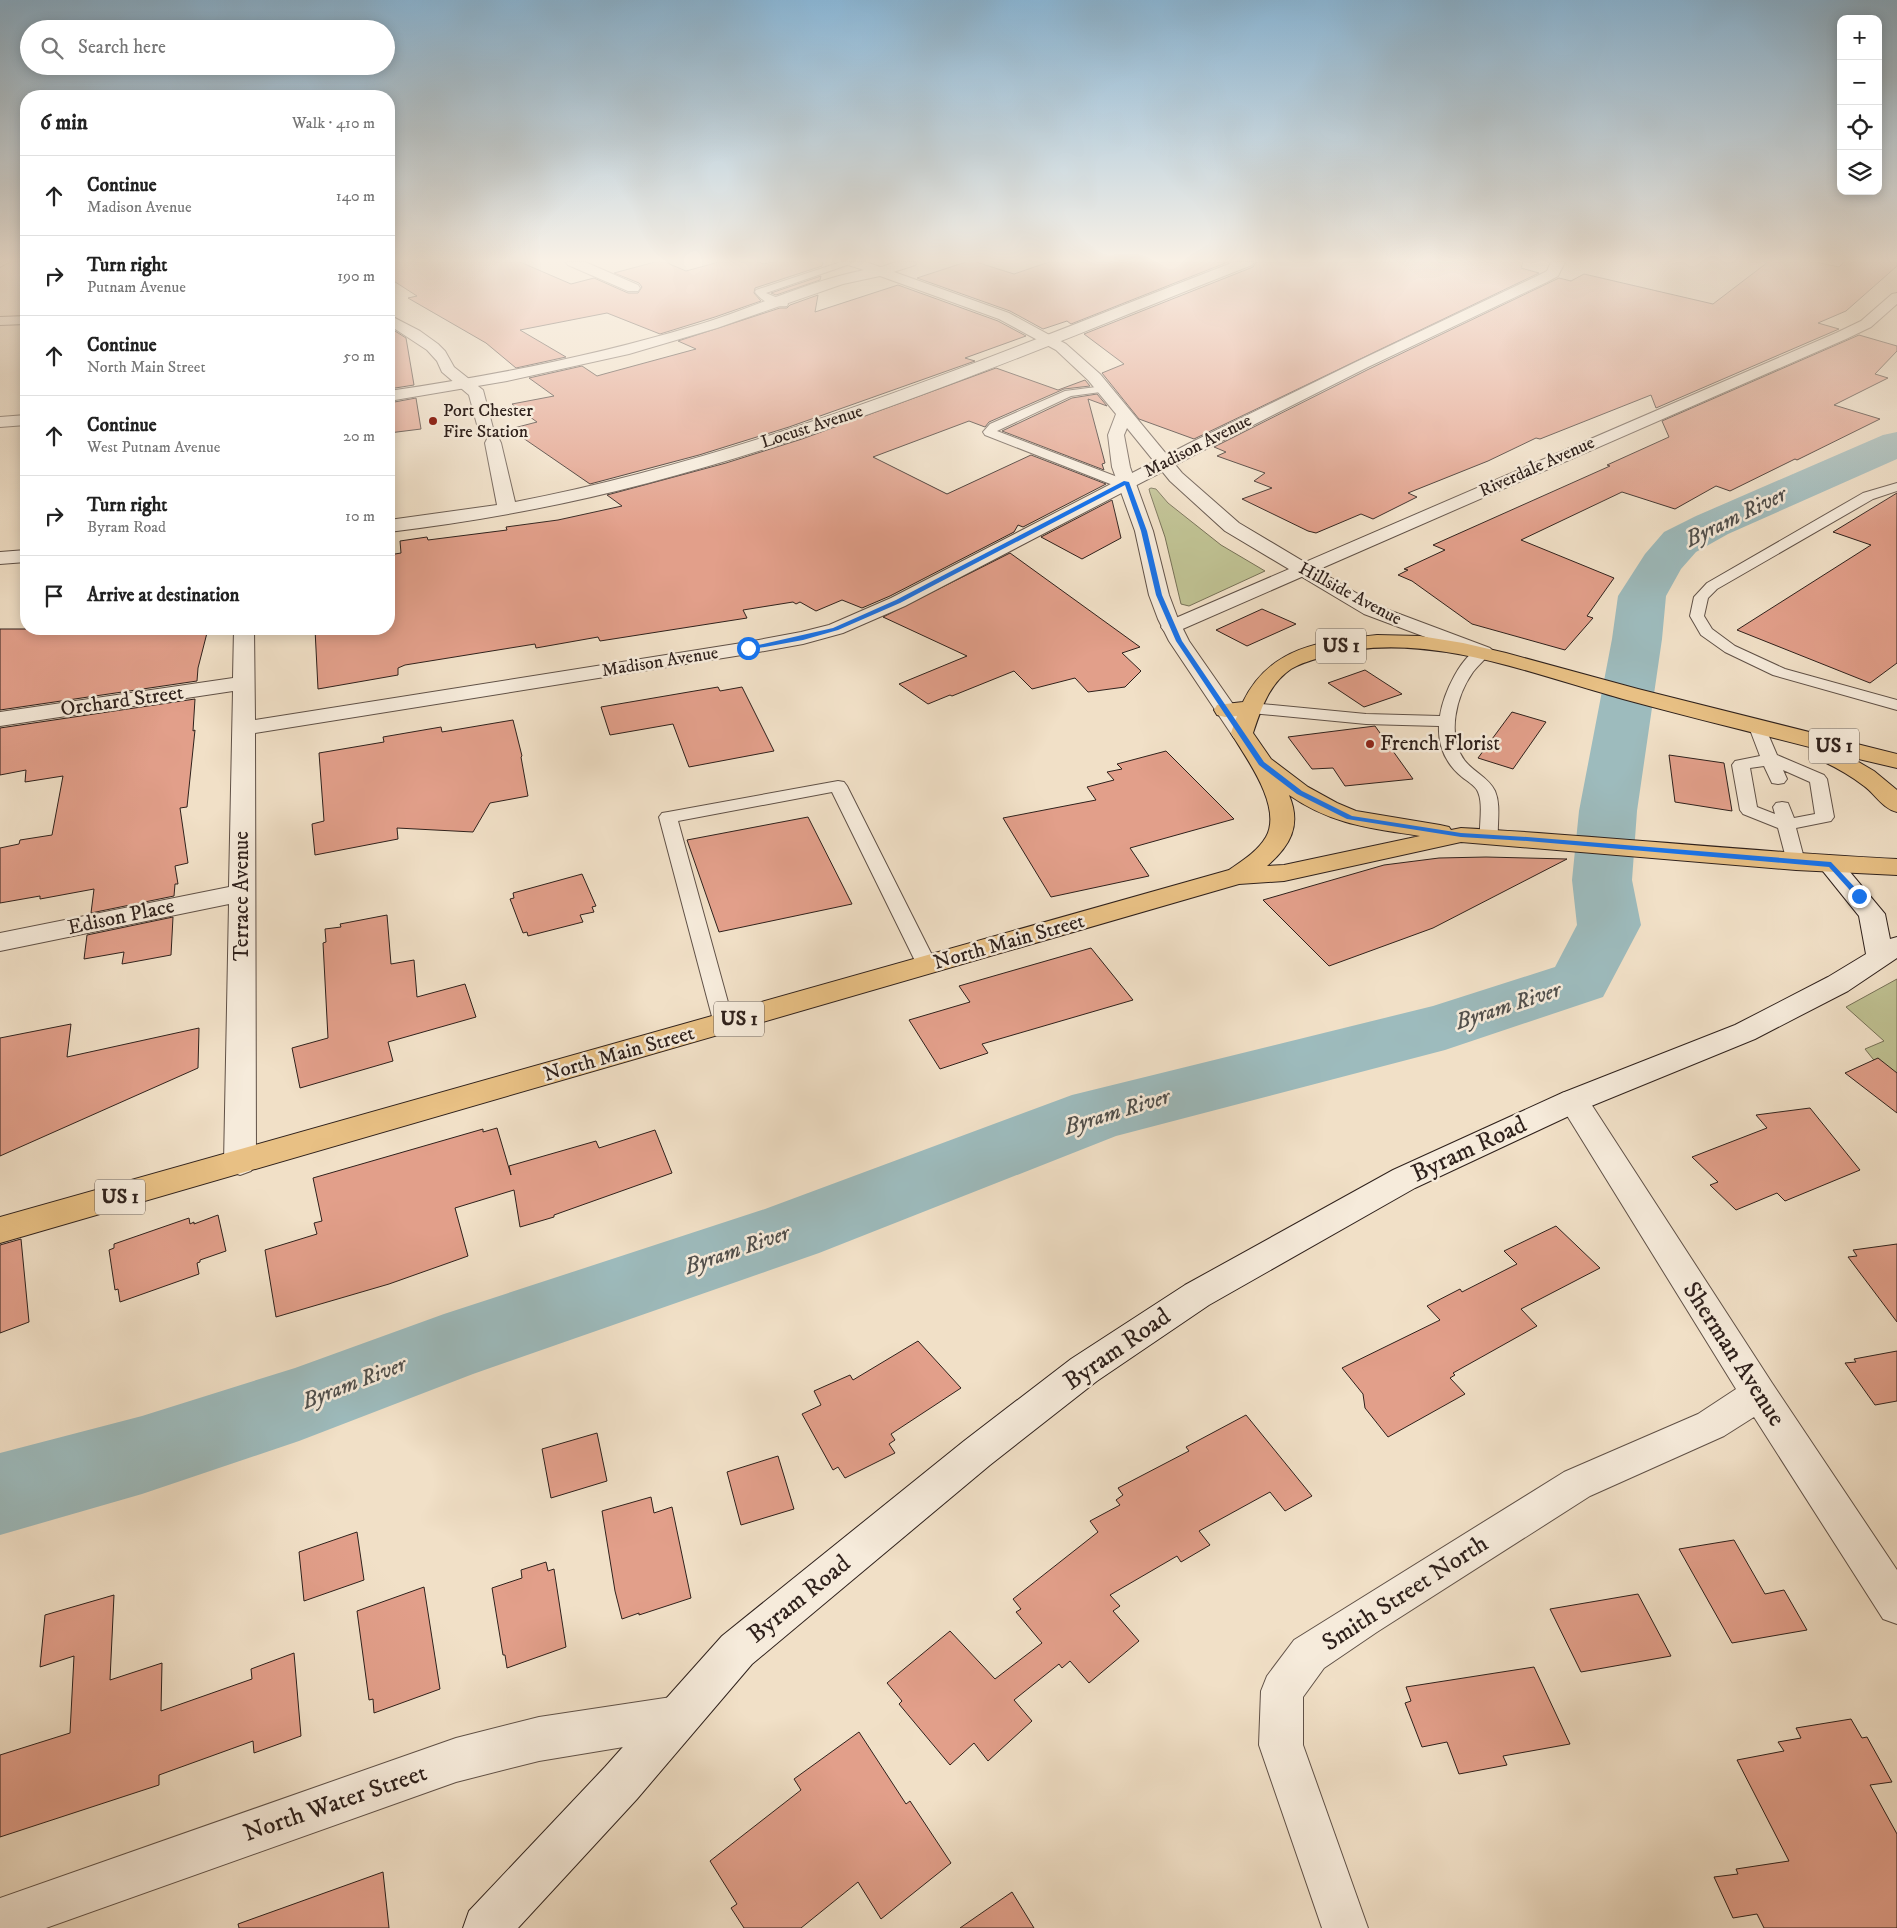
<!DOCTYPE html>
<html lang="en">
<head>
<meta charset="utf-8">
<style>
  :root { --surface:#fff; --page:#f2f2f2; --text:#222; --muted:#767676; --line:#e0e0e0 }
  body { margin:0; font-family:"IM FELL DW Pica",serif; background:var(--page); color:var(--text) }
  .controls { position:absolute; right:15px; top:15px; display:grid; overflow:hidden; border-radius:10px; box-shadow:0 2px 12px #0003 }
  .controls button { width:45px; height:45px; display:grid; place-items:center; padding:0; border:0; border-bottom:1px solid var(--line); background:var(--surface); color:var(--text); font:25px sans-serif }
  .stop { position:absolute; width:15px; height:15px; margin:-11px; border:4px solid #1a73e8; border-radius:50%; background:#fff }
  .stop.end { background:#1a73e8; border-color:#fff; box-shadow:0 1px 5px #0008 }
  .list { margin:0; padding:0; list-style:none }
  h2 { display:flex; justify-content:space-between; align-items:center; height:65px; margin:0; padding:0 20px; font-size:21px }
  h2 small { font-size:16px; font-weight:400; color:var(--muted) }
  .list li { display:grid; grid-template-columns:32px 1fr auto; gap:15px; align-items:center; box-sizing:border-box; height:80px; padding:0 20px; border-top:1px solid var(--line) }
  .list b { display:block; font-size:19px; white-space:nowrap }
  .list p { margin:0; font-size:16px; white-space:nowrap; color:var(--muted) }
  .list em { font-size:16px; font-style:normal; color:var(--muted) }
  .icon { flex:none; width:28px; height:28px; fill:none; stroke:currentColor; stroke-width:2; stroke-linecap:round; stroke-linejoin:round }
  .map { position:relative; flex:none; width:1897px; height:1928px; overflow:hidden }
  .search { position:absolute; background:var(--surface); box-shadow:0 2px 12px #0003; left:20px; top:20px; width:375px; height:55px; display:flex; align-items:center; gap:12px; box-sizing:border-box; padding:0 18px; border-radius:28px; color:var(--muted); font-size:19px }
  .panel { position:absolute; background:var(--surface); box-shadow:0 2px 12px #0003; left:20px; top:90px; width:375px; height:545px; border-radius:20px }
  .map>svg:first-child { display:block }
</style>
</head>
<body>
<div class="map">
<svg width="1897" height="1928" viewBox="0 0 1897 1928">
  <rect width="100%" height="100%" fill="#f1e0c7"/>
  <filter id="stains"><feTurbulence type="fractalNoise" baseFrequency=".004" numOctaves="4"/><feColorMatrix values="0 0 0 0 .2 0 0 0 0 .09 0 0 0 0 .02 0 0 0 .5 -.17"/></filter>
  <radialGradient id="worn" r=".72"><stop offset=".6" stop-color="#630" stop-opacity="0"/><stop offset="1" stop-color="#630" stop-opacity=".3"/></radialGradient>
  <path fill="#bfc192" stroke="#777157" d="M1151,488l5,1 12,14 53,42 44,26 -76,35 -8,-2 -16,-67 -15,-44 -1,-4z
    M1897,979v110l-32,-40 19,-8 -38,-34z"/>
  <g fill="none" stroke-linecap="round" stroke-linejoin="round">
    <path fill="#9dbbbd" fill-rule="evenodd" d="M1897,432v27l-169,75 -32,18 -15,17 -15,27 -4,43 -25,172 -5,69 9,45 -38,72 -158,53 -329,86 -297,117 -346,121 -174,67 -157,53 -142,41v-82l142,-37 153,-48 149,-54 321,-105 307,-114 361,-89 122,-39 22,-42 -5,-45 7,-69 33,-172 6,-43 27,-42 19,-22 32,-16 187,-81z"/>
  </g>
  <path fill="#e29f8a" stroke="#2f211c" d="M389,262h131l51,22 23,-6 34,15h10l4,-6 -3,-4 -25,-10 41,-11h10l21,9 33,-9h40l5,2 7,-2h52l-1,4 -67,22 -1,5 7,8 -46,16 -55,17 -53,-21 -87,17 46,27 -50,11 -30,-25 -78,-45 9,-2 -28,-18z
    M966,262h10l38,12 35,-12h179l-157,62 -4,-3 -24,8 -33,-18 -93,-33z
    M1256,262h267l-2,6 18,5 -345,166 -55,-20 -37,-46 22,-9 -40,-30 169,-67z
    M1768,262h47l24,5 5,-5h53v4l-51,45 -28,12 21,6 -183,79 -5,-13 -111,44 -4,-1 -48,23 -80,32 9,4 -44,22 -12,-5 -45,19 -8,-2 -66,-32 30,-11 -18,-7 11,-8 -48,-17 9,-4 -12,-5 155,-78 190,-91 12,3 13,-7 129,30z
    M821,276l-1,4 -44,15 -5,-2z
    M898,285l100,36 28,15 -61,22 10,3 -186,66 -90,28 -109,29 -80,-55 27,-7 -25,-18 42,-8 -25,-18 53,-12 15,10 7,-2 92,-25 -18,-8 102,-33h7l3,-3 28,-10 -3,17z
    M395,331l11,7 8,47 -25,4v-57z
    M1859,335l38,11v5l-22,23 13,4 -54,27 46,14 -83,41 -2,-1 -65,32 -14,-5 -41,23 -53,-17 -101,48 93,38 -27,38 6,2 -28,32 -93,-26 -60,-43 -14,-6 10,-5 -4,-1 41,-19 -12,-5 177,-79 -3,-1 62,-28 -7,-16z
    M996,368l62,22 27,-10 5,6 -26,3 -75,33 -4,5 -16,-6 -96,36 74,37 84,-39 75,29 -83,43 -5,-2 -4,7 -124,64 -28,12 -20,-8 -26,11 -16,-9 -4,2 -3,-2 -50,8 4,8 -147,23 -2,-4 -62,11 -1,-4 -130,21 -7,3v7l-80,14 -3,-60h74v-74l12,-2 -1,-12 27,-4 1,3 79,-10 -1,-3 52,-7 64,-14 -15,-11 119,-32 76,-24z
    M1097,394l10,12 -19,-7 17,64 -3,1 2,6 -102,-39 70,-33z
    M416,398l5,31 -32,4v-30z
    M1897,493v170l-27,20 -133,-53 134,-85 -38,-13z
    M1112,500l9,38 -39,21 -41,-22z
    M1010,553l130,94 -18,6 19,18 -16,16 -37,5 -13,-14 -43,11 -18,-18 -62,25 -2,-1 -22,9 -29,-20 68,-28 -84,-39z
    M1262,609l34,15 -49,22 -31,-16z
    M0,629h208l-10,39 -1,13 -197,29z
    M1365,670l37,24 -38,13 -36,-24z
    M718,687l2,4 22,-4 32,64 -85,16 -16,-43 -63,11 -9,-28z
    M195,699l-2,32 2,-1 -8,77 -7,1 8,55 -13,3 3,18h-3l-1,12 -83,17 3,-24 -54,10v-3l-40,7v-55l19,-4 1,-4 32,-5 11,-59 -38,6 1,-12 -26,5v-47z
    M1512,712l34,10 -33,47 -35,-11z
    M513,720l9,36 -1,1 7,39 -38,7 -17,29 -76,-4 1,11 -83,16 -3,-31 12,-3 -5,-68 65,-11 -1,-5 58,-10 1,5z
    M1375,726l38,53 -68,7 -12,-18 -21,1 -24,-32z
    M1166,751l68,68 -104,29 19,28 -98,21 -48,-79 93,-18 -9,-13 27,-7 -7,-8 15,-3 -5,-5z
    M1669,755l55,8 8,48 -57,-9z
    M808,817l44,87 -133,28 -32,-92z
    M1486,857l81,2 -134,69 -104,38 -66,-66 121,-35 55,-7z
    M582,874l14,32 -4,1 2,5 -14,3 3,7 -55,14 -1,-4 -4,1 -13,-34 4,-1 -1,-5z
    M387,915l4,49 23,-4 3,37 48,-13 11,33 -88,25 5,19 -93,27 -8,-40 36,-10 -5,-95 3,-1 -1,-13 16,-2 -1,-3z
    M173,917l-2,38 -49,9 2,-12 -40,7 3,-24z
    M1091,948l42,52 -151,44 6,9 -48,16 -31,-49 61,-18 -11,-16z
    M71,1024l-4,33 132,-29 -1,40 -198,88v-118z
    M1878,1058l19,15v40l-52,-40z
    M1810,1108l50,62 -75,31 -8,-8 -41,17 -26,-25 8,-3 -26,-25 75,-29 -11,-13z
    M497,1128l14,47 -2,-9 87,-25 3,7 56,-18 17,43 -118,42v2l-34,10 -6,-37 -59,18 13,48 -79,28 -113,33 -11,-67 52,-16 -3,-11 8,-2 -9,-43 170,-49v3z
    M218,1215l8,36 -26,9v2l-3,1 2,11 -79,28 -2,-13 -3,1 -6,-40 5,-2v-4l75,-26 1,6 4,-2v2z
    M1556,1226l44,42 -79,41 16,17 -84,47 2,2 -5,3 15,16 -77,43 -23,-29 -2,-14 -21,-26 98,-48 -13,-14 33,-17 2,3 55,-28 -13,-13z
    M21,1239l8,83 -29,11v-88z
    M1897,1244v78l-49,-65 9,-1 -4,-6z
    M918,1341l43,47 -70,46 4,6 -6,4 6,9 -50,25 -7,-11 -5,3 -31,-56 19,-9 -7,-14 36,-16 3,5z
    M1897,1351v50l-22,4 -30,-42 11,-1 -2,-3z
    M1246,1415l66,81 -27,15 -15,-19 -71,39 11,14 -29,17 -4,-6 -67,39 10,11 -7,5 26,30 -50,42 -19,-22 -8,7 -3,-4 -45,36 18,21 -44,40 -14,-18 -24,22 -51,-61 3,-3 -15,-18 63,-52 45,48 47,-36 -26,-31 5,-3 -8,-10 85,-67 -8,-11 30,-16 -4,-5 7,-5 -5,-7 71,-37 -3,-4z
    M597,1433l10,48 -56,17 -9,-49z
    M778,1456l16,53 -53,16 -14,-53z
    M651,1497l3,16 18,-6 19,91 -52,17v-2l-17,6 -7,-28 -13,-80z
    M357,1532l7,48 -60,21 -5,-49z
    M1734,1540l31,54 19,-4 23,40 -75,13 -53,-94z
    M546,1562l2,9 6,-2 12,78 -59,21 -2,-13h-2l-11,-67 30,-10 -1,-8z
    M424,1587l16,102 -66,24 -1,-14 -4,1 -12,-89z
    M1638,1594l33,62 -90,16 -31,-63z
    M114,1595l-4,85 52,-17 -1,48 91,-32 -1,-10 43,-16 7,83 -47,17 -1,-12 -94,34v10l-159,52v-82l70,-22 4,-77 -34,11 5,-52z
    M1534,1667l36,77 -67,12 4,9 -48,9 -12,-32 -25,5 -17,-44 6,-2 -5,-14z
    M1851,1719l11,19 5,-1 25,45 -22,3 27,49v94h-133l-7,-14 -24,4 -19,-41 24,-3 -2,-5 53,-8 -52,-101 47,-9 -6,-9 23,-4 -5,-10z
    M859,1732l47,72 4,-3 41,62 -70,56 -23,-37 -57,46h-57l-13,-20 6,-4 -27,-43 91,-71 -7,-11z
    M383,1872l6,56h-150l-1,-4z
    M1012,1892l22,36h-74z"/>
  <g fill="none" stroke-linecap="round" stroke-linejoin="round">
    <defs>
      <path id="service" d="M841,262h15l-90,31 21,9 1,2 -1,2c-12,2 -26,-5 -32,-14l1,-2z
        M1104,386l4,1 2,2 -2,2 -37,5 -74,35 131,50 1,3 -1,3h-10l-133,-52 -2,-3 7,-8 75,-33z
        M1897,483v8l-24,8 -156,90 -9,9 -4,18 8,13 23,17 50,23 112,31v10l-124,-35 -48,-23 -24,-17 -11,-19 4,-19 13,-14 156,-90z
        M1483,647l5,2 3,3c-5,7 -13,13 -18,20 -17,24 -27,64 -8,89 9,11 24,17 30,30 6,14 2,32 3,46l-3,4 -6,1 -6,-1 -3,-4c-1,-13 4,-35 -3,-47 -3,-5 -10,-9 -15,-13 -16,-13 -24,-31 -23,-51l-73,-2 -115,-11 -6,-2 -2,-3 2,-3 6,-2 115,11 74,2c3,-21 21,-63 43,-69z
        M1757,722l6,1 2,4 12,28 47,20 3,4 7,38 -3,4 -35,7 9,34 -2,4 -7,2 -7,-2 -2,-4 -9,-34 -35,-14 -3,-4 -8,-45 3,-4 25,-5 -11,-29 2,-4zM1764,766l8,17 6,1 6,-1 3,-4 -4,-9 27,12 5,32 -21,4 -6,-15 -6,-1 -6,1 -3,4 2,7 -18,-7 -7,-39z
        M838,781l6,1 3,4 90,179 -3,5 -7,2 -7,-2 -3,-5 -85,-173 -154,29 56,203 -3,5 -7,2 -7,-2 -3,-5 -55,-207 3,-4 6,-1z"/>
      <path id="minor" d="M0,262h9l-9,5z
        M566,262h19l53,23 2,3 -2,3h-10l-60,-26z
        M896,262h21l-2,3 -34,11 -7,-4 2,-3z
        M1234,262h20l-2,3c-199,78 -397,164 -604,218 -86,23 -171,38 -259,49v-12l108,-15 -12,-62 2,-4h12l2,4 14,59c249,-48 483,-149 719,-240z
        M1551,262h14l-7,14 -11,6 -179,85 -168,85 -295,154 -62,27 -40,11 -55,10 -493,79 1,430 -5,8 -11,4 -11,-4 -5,-8 5,-259 -229,47v-18l229,-46 4,-196 -233,35v-14l233,-34 1,-49h20l1,91 493,-78 53,-10 28,-7 62,-27 297,-154 170,-83 179,-85 10,-5z
        M1897,293v11l-26,23 -25,12 -668,292 -7,2 -7,-2 -3,-4 3,-4 672,-290 25,-12 31,-27z
        M389,315l31,16 18,13 7,7 9,16 29,23 10,38 -2,4h-12l-10,-37 -27,-23 -5,-11 -10,-11 -38,-25z
        M26,316v8l-26,1v-8z
        M26,550v12l-26,2v-12z
        M1573,1090l11,3 188,290 125,187v54l-14,-5 -129,-202 -30,19 -134,60 -213,136 -53,36 -21,29v48l65,183h-46l-63,-183 2,-54 6,-15 27,-36 270,-168 134,-58 38,-25 -178,-288 4,-8z"/>
      <path id="tertiary" d="M846,262h20l143,51 57,31 34,30 82,99 57,50 139,83 112,42 4,4 -4,4 -7,2 -7,-2 -112,-42 -139,-83 -55,-50 -43,-53 -3,7 6,32 23,64 16,64 9,24 11,22 64,92 -3,5 -8,2 -8,-2 -65,-97 -11,-22 -9,-24 -14,-64 -23,-64 -4,-32 8,-21 -28,-34 -32,-30 -57,-31 -119,-43 -37,8 -126,44 -88,26 -122,27 -118,20v-10c103,-15 205,-35 305,-65 57,-17 111,-44 170,-56l-16,-5z
        M26,415v10l-26,2v-10z
        M678,1696l15,6 6,15 -6,15 -15,6 -139,23 -83,21 -410,146h-46v-30l456,-160 83,-21z"/>
      <path id="secondary" d="M1831,857l9,3 45,54 5,25 7,-2v21l-49,33 -93,48 -171,70 -169,79 -206,117 -112,76 -107,84 -238,199 -115,135 -119,129h-55l6,-17 136,-144 117,-131 242,-195 107,-82 114,-74 208,-115 169,-77 173,-68 93,-48 38,-23 -7,-38 -41,-51 4,-5z"/>
      <path id="primary" d="M1377,635l43,1 43,7 43,10 132,36 259,65v14l-47,-11 24,14 23,19v22c-14,-3 -22,-18 -33,-26 -14,-11 -29,-19 -44,-26l-4,-5 5,-5c-66,-17 -132,-33 -198,-51 -92,-25 -204,-72 -300,-42 -11,3 -22,6 -32,12 -22,15 -30,40 -38,64l18,26 37,28 29,16 19,8 84,14 9,2 2,3 10,-2c146,8 290,24 436,31v16l-101,-5 -335,-28 -177,39 -45,3 -1239,359v-26l1229,-347c13,-9 29,-19 37,-33 17,-30 -20,-79 -35,-104l6,-17 -12,1 -8,-2 -3,-5 3,-5 26,-3c27,-56 79,-61 134,-67zM1289,795c43,30 82,33 131,41l-136,29 -17,1c23,-20 35,-40 22,-71z"/>
    </defs>
    <use href="#service" stroke="#605147" stroke-width="2"/>
    <use href="#minor" stroke="#605147" stroke-width="2"/>
    <use href="#tertiary" stroke="#605147" stroke-width="2"/>
    <use href="#secondary" stroke="#2f211c" stroke-width="2"/>
    <use href="#primary" stroke="#2f211c" stroke-width="2"/>
    <use href="#service" fill="#f6ebdb" fill-rule="evenodd"/>
    <use href="#minor" fill="#f6ebdb" fill-rule="evenodd"/>
    <use href="#tertiary" fill="#f6ebdb" fill-rule="evenodd"/>
    <use href="#secondary" fill="#f6ebdb" fill-rule="evenodd"/>
    <use href="#primary" fill="#e8c084" fill-rule="evenodd"/>
  </g>
  <linearGradient id="sky" x2="0" y2="1"><stop stop-color="#8ab7d7"/><stop offset="0.49" stop-color="#f9f1e6"/><stop offset="1" stop-color="#f9f1e6" stop-opacity="0"/></linearGradient>
  <rect width="1897" height="532" fill="url(#sky)"/>
  <path fill="#1a73e8" d="M1124,481l5,1 18,49 15,64 20,46 82,121 38,29 50,25 109,17 66,4 304,25 32,34 -6,2 -28,-31 -302,-26 -66,-4 -114,-18 -50,-25 -38,-29 -83,-124 -20,-46 -15,-64 -16,-46 -225,118 -62,27 -35,10 -55,10 -3,-2 88,-20 63,-28z"/>
  <g fill="#8f2418" stroke="#f6ebdb" stroke-width="2">
    <circle cx="433" cy="421" r="5"/>
    <circle cx="1370" cy="744" r="5"/>
  </g>
  <g text-anchor="middle" dominant-baseline="central" stroke-width="5" stroke-linejoin="round" paint-order="stroke">
    <g font-size="18" fill="#2f211c" stroke="#f6ebdb" text-anchor="start">
      <text x="443" y="411">Port Chester<tspan x="443" dy="21">Fire Station</tspan></text>
    </g>
    <g font-size="18" fill="#2f211c" stroke="#f6ebdb">
      <text transform="translate(812 427) rotate(-18)">Locust Avenue</text>
      <text transform="translate(1198 446) rotate(-27)">Madison Avenue</text>
      <text transform="translate(1537 467) rotate(-24)">Riverdale Avenue</text>
      <text transform="translate(1350 594) rotate(28)">Hillside Avenue</text>
      <text transform="translate(660 662) rotate(-9)">Madison Avenue</text>
    </g>
    <g fill="#f6ebdb" stroke="#6b5e55" stroke-width="1">
      <rect x="1316" y="628.5" width="50" height="35" rx="4"/>
      <rect x="1809" y="728.5" width="50" height="35" rx="4"/>
      <rect x="714" y="1001.5" width="50" height="35" rx="4"/>
      <rect x="95" y="1179.5" width="50" height="35" rx="4"/>
    </g>
    <g font-size="20" font-weight="bold" fill="#2f211c">
      <text x="1341" y="646">US 1</text>
      <text x="1834" y="746">US 1</text>
      <text x="739" y="1019">US 1</text>
      <text x="120" y="1197">US 1</text>
    </g>
    <g font-size="21" fill="#2f211c" stroke="#f6ebdb">
      <text transform="translate(122 701) rotate(-8)">Orchard Street</text>
      <text transform="translate(242 896) rotate(-90)">Terrace Avenue</text>
      <text transform="translate(121 917) rotate(-12)">Edison Place</text>
      <text transform="translate(1009 942) rotate(-16)">North Main Street</text>
      <text transform="translate(619 1054) rotate(-16)">North Main Street</text>
    </g>
    <g font-size="21" fill="#2f211c" stroke="#f6ebdb" text-anchor="start">
      <text x="1380" y="744">French Florist</text>
    </g>
    <g font-size="22" font-style="italic" fill="#504f4c" stroke="#f6ebdb">
      <text transform="translate(1736 517) rotate(-26)">Byram River</text>
      <text transform="translate(1508 1006) rotate(-18)">Byram River</text>
      <text transform="translate(1117 1112) rotate(-17)">Byram River</text>
      <text transform="translate(737 1250) rotate(-19)">Byram River</text>
      <text transform="translate(354 1383) rotate(-21)">Byram River</text>
    </g>
    <g font-size="25" fill="#2f211c" stroke="#f6ebdb">
      <text transform="translate(1469 1149) rotate(-25)">Byram Road</text>
      <text transform="translate(1117 1349) rotate(-35)">Byram Road</text>
      <text transform="translate(1734 1354) rotate(57)">Sherman Avenue</text>
      <text transform="translate(1405 1593) rotate(-33)">Smith Street North</text>
      <text transform="translate(799 1599) rotate(-39)">Byram Road</text>
      <text transform="translate(335 1803) rotate(-19)">North Water Street</text>
    </g>
  </g>
  <rect width="100%" height="100%" filter="url(#stains)"/>
  <rect width="100%" height="100%" fill="url(#worn)"/>
</svg>
<div class="controls">
<button>+</button>
<button>−</button>
<button><svg class="icon" aria-label="locate" viewBox="0 0 24 24"><circle cx="12" cy="12" r="6"/><path d="M12 2v4M12 18v4M2 12h4M18 12h4"/></svg></button>
<button><svg class="icon" aria-label="layers" viewBox="0 0 24 24"><path d="M12 4l9 5-9 5-9-5zM3 14l9 5 9-5"/></svg></button>
</div>
<div class="stop" style="left:748px;top:648px"></div>
<div class="stop end" style="left:1859px;top:896px"></div>
<div class="search"><svg class="icon" aria-label="search" viewBox="0 0 24 24"><circle cx="10" cy="10" r="6"/><path d="M15 15l6 6"/></svg>Search here</div>
<section class="panel">
<h2>6 min<small>Walk · 410 m</small></h2>
<ul class="list">
<li><svg class="icon" aria-label="ahead" viewBox="0 0 24 24"><path d="M12 20V5M6 11l6-6 6 6"/></svg><div><b>Continue</b><p>Madison Avenue</p></div><em>140 m</em></li>
<li><svg class="icon" aria-label="right" viewBox="0 0 24 24"><path d="M7 20v-9h11M14 6l5 5-5 5"/></svg><div><b>Turn right</b><p>Putnam Avenue</p></div><em>190 m</em></li>
<li><svg class="icon" aria-label="ahead" viewBox="0 0 24 24"><path d="M12 20V5M6 11l6-6 6 6"/></svg><div><b>Continue</b><p>North Main Street</p></div><em>50 m</em></li>
<li><svg class="icon" aria-label="ahead" viewBox="0 0 24 24"><path d="M12 20V5M6 11l6-6 6 6"/></svg><div><b>Continue</b><p>West Putnam Avenue</p></div><em>20 m</em></li>
<li><svg class="icon" aria-label="right" viewBox="0 0 24 24"><path d="M7 20v-9h11M14 6l5 5-5 5"/></svg><div><b>Turn right</b><p>Byram Road</p></div><em>10 m</em></li>
<li><svg class="icon" aria-label="arrive" viewBox="0 0 24 24"><path d="M6 21V4h12l-3 4 3 4H6"/></svg><div><b>Arrive at destination</b></div></li>
</ul>
</section>
</div>
</body>
</html>
